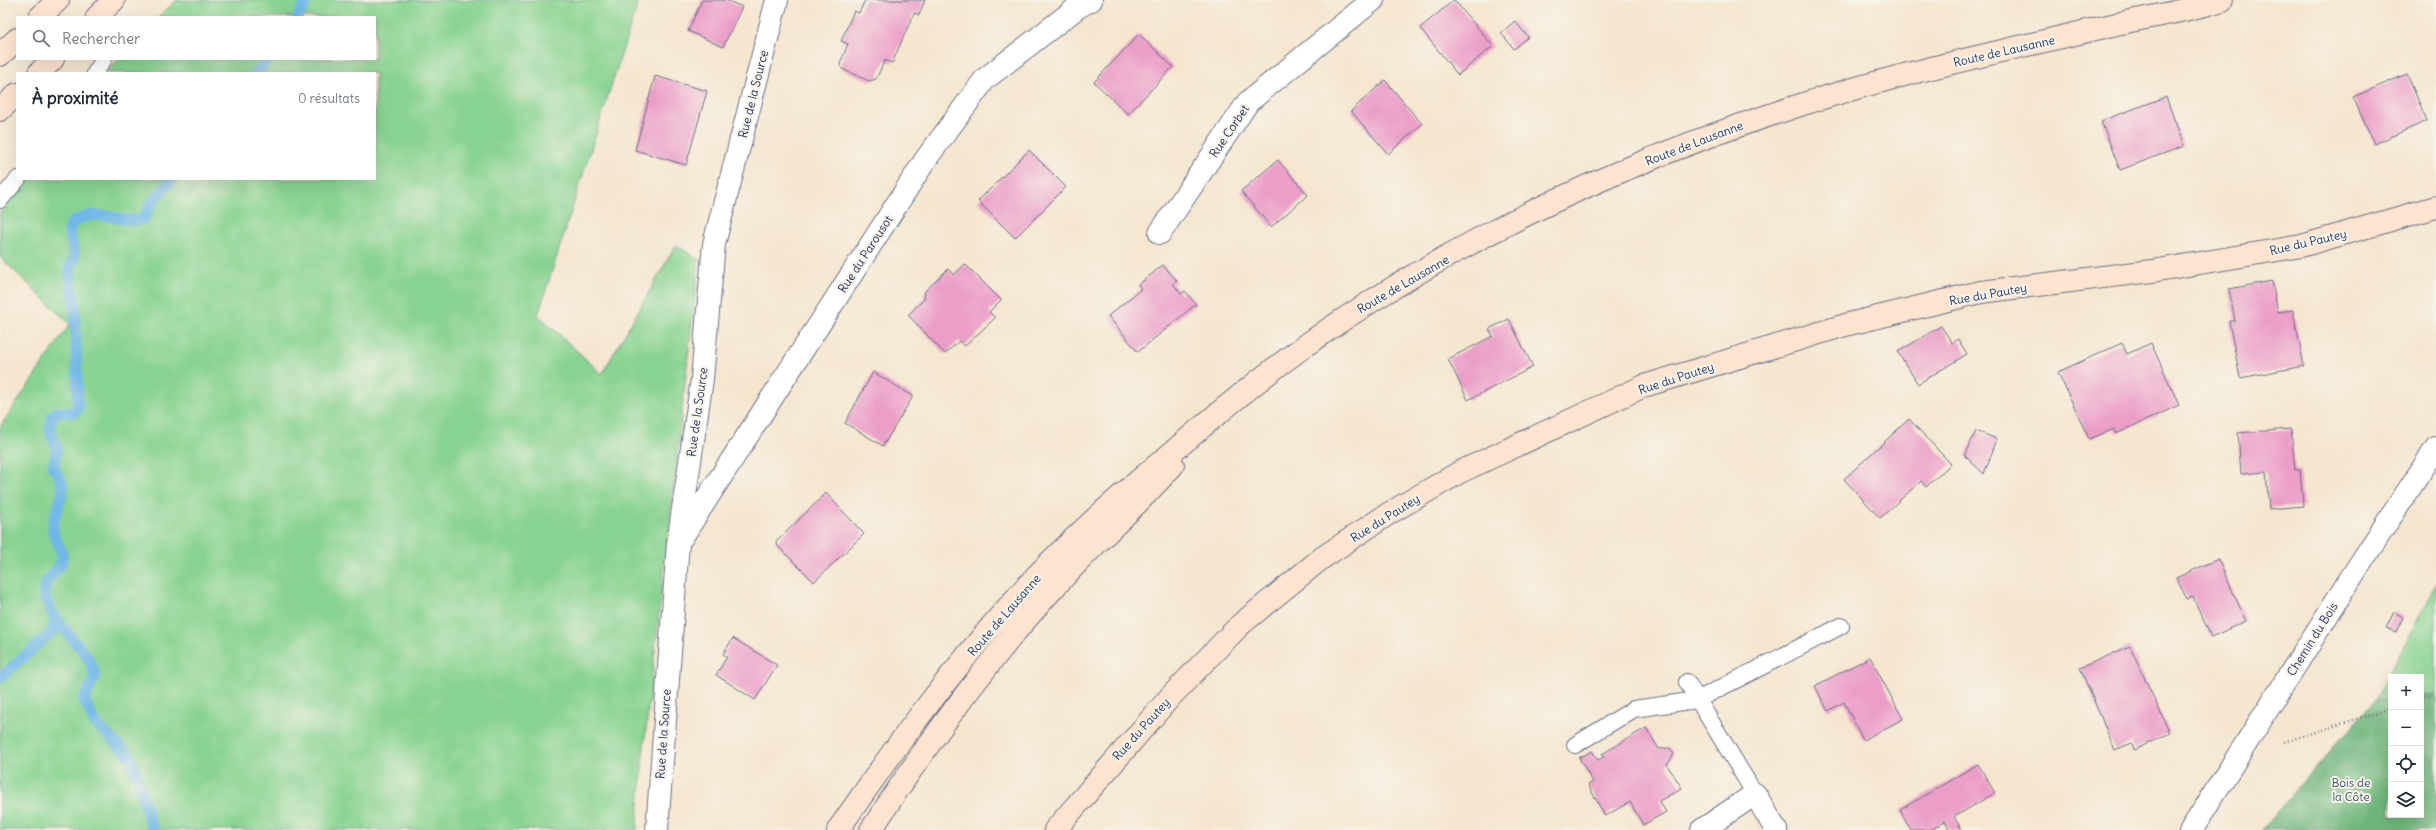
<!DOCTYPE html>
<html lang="fr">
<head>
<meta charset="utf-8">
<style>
  :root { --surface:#fff; --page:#f2f2f3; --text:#1f2937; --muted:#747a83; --line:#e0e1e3 }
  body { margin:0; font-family:Delius,sans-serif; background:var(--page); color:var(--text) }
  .controls { position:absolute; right:12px; bottom:12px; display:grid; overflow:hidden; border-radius:0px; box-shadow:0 4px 16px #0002 }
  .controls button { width:36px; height:36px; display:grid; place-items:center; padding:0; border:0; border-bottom:1px solid var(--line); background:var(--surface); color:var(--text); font:20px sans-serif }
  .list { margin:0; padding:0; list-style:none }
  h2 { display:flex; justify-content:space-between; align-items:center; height:52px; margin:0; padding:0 16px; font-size:17px }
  h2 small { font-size:13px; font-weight:400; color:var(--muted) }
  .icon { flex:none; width:22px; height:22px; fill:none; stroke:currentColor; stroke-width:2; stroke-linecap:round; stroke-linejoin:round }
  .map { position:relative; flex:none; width:2436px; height:830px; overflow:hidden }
  .search { position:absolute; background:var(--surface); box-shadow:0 4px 16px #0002; left:16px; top:16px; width:360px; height:44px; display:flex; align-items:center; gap:10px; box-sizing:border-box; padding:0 14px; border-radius:0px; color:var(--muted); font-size:15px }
  .panel { position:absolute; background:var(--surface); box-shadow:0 4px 16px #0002; left:16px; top:72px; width:360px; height:108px; border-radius:0px }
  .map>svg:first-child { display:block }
</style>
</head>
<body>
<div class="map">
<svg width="2436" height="830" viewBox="0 0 2436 830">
  <rect width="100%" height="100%" fill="#f7f3e8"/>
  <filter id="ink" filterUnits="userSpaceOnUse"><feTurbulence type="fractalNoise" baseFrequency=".025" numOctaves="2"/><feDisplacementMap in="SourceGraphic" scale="8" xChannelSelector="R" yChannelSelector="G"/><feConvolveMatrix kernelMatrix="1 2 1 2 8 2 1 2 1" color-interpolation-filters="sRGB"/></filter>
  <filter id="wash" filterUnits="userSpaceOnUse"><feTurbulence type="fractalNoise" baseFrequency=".012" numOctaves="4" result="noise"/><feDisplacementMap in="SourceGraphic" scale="16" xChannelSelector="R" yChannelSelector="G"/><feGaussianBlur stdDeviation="0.9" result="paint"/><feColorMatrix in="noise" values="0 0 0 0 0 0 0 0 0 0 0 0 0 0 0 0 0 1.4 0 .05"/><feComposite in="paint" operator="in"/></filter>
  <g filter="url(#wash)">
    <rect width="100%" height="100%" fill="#f5e6cf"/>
    <path fill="#88d391" stroke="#528178" d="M177,0h463l-2,2 -100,313 64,59 74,-129 23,15 -56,496 -6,74h-637v-403l70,-103 -70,-67v-45l26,-33h349v-106h-268l11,-14h257v-42h-217z
      M2436,585v109l-15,2v-19h-30v22l-16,1z"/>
    <path fill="#6eb57b" stroke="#44726c" d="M2436,694v136h-175l114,-130 16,-1v116h30v-119z"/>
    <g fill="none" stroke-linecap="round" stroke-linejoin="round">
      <path stroke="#6fb7e7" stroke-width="11" d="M298,17l9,-17
        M257,73l11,-14
        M0,678l54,-48 1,-13
        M154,830l-4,-7 -19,-66 -36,-34 -11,-23 11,-24c-1,-5 -3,-10 -5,-15 -11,-17 -47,-50 -46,-71 1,-12 13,-18 18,-28 4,-10 -11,-24 -9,-35 2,-25 21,-37 0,-59l4,-20 -7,-17 2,-15 5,-4 16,1 5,-4 -3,-101 -6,-40 6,-12 -6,-24 3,-10c6,-2 14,-6 21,-7 15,-1 37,9 50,4l10,-18 20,-22"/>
    </g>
    <g id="blocks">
      <path fill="#eb9fc8" d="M702,0h24l16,7 -19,40 -35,-16z
        M865,0h60l-6,15 -5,-2 -22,50 -7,-3 -9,19 -7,2 -27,-12 -2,-5 8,-20 -7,-3 13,-30 5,2z
        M1454,0l39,46 -35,29 -38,-47z
        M1515,21l13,16 -14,12 -13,-16z
        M1139,34l34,33 -45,47 -34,-32z
        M2407,74l20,47 -53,23 -21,-47z
        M655,76l52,15 -21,74 -51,-15z
        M1385,80l37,44 -34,30 -37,-43z
        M2166,97l18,49 -64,24 -19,-49z
        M1029,150l37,37 -51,51 -37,-37z
        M1278,160l30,35 -37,32 -30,-36z
        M965,264l36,36 -12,12 6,6 -30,28 -6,-5 -14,13 -37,-39 16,-16 1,-8 23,-22 6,6z
        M1163,265l14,16 -4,3 8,10 4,-3 11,13 -58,48 -30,-36 33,-27 -3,-4z
        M2272,281l6,31 15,-2 11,56 -64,12 -11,-57h6l-6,-32z
        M1509,319l24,48 -65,33 -20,-41 45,-23 -4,-7z
        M1941,326l11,17 6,-4 9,15 -49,30 -20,-32z
        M2122,343l5,11 24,-11 28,62 -63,29 -2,-5 -25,10 -31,-67z
        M873,372l40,24 -30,50 -38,-23z
        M1909,419l42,45 -25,23 -5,-6 -41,37 -36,-39z
        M2291,429l4,41h5l3,36 -34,3 -3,-37 -25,2 -3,-41z
        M1976,431l21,8 -13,35 -19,-18z
        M826,493l38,41 -50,48 -39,-39z
        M2218,559l28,62 -35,16 -18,-40 -6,2 -11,-21z
        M2394,612l9,5 -7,15 -10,-4z
        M733,638l44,27 -22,35 -39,-25 11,-18 -4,-3z
        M2130,646l40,87 -36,17 -2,-7 -17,7 -35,-82z
        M1870,657l33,62 -40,21 -19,-38 -16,9 -13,-25z
        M1646,728l13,21 11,-1 4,6 -7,11 15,23 -23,13 7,11 -23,13 -13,-23 -25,14 -17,-31 5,-3 -14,-24 13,-7 6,9 6,-3 -2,-3z
        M1978,764l17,29 -41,24 8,13h-12l-5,-9 -14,9h-20l-11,-20z"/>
    </g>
  </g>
  <g filter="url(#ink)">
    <use href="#blocks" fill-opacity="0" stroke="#676f86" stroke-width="1"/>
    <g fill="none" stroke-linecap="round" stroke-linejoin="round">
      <defs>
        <path id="lane" d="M95,73l9,-14
          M0,200l18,-21
          M1687,682l68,112
          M1575,745l59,-36 63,-9 144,-74"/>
        <path id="street" d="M1160,233l88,-131 125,-102
          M682,537l244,-378 59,-80 93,-72 13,-7
          M657,830l21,-287 24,-164 12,-135 63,-244
          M1702,830l53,-36 21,36
          M2191,830l163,-257 82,-125"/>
        <path id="secondary" d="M40,17l18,-17
          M97,17l17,-17
          M0,55l17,-16
          M39,73l14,-14
          M0,110l17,-16
          M838,830c55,-80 113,-160 178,-232 46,-52 100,-99 153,-143 57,-49 115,-97 178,-138 135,-89 285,-157 438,-207 105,-35 215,-58 323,-84 38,-9 77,-14 114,-26
          M871,830c57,-88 120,-175 192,-252 36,-39 75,-73 110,-113
          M1055,830l116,-134 69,-71 82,-67 66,-44 72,-42 184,-86 205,-62 132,-32 171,-21 149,-25 135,-39"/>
      </defs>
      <use href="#lane" stroke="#676f86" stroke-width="18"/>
      <use href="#street" stroke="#676f86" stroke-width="24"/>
      <use href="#secondary" stroke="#676f86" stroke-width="24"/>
      <path stroke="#676f86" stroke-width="2.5" stroke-dasharray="1 3" stroke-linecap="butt" d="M2421,698l15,-5
        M2284,742l107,-34"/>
      <use href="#lane" stroke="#fff" stroke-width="16"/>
      <use href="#street" stroke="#fff" stroke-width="22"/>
      <use href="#secondary" stroke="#fde4d0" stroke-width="22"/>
    </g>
  </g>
  <g text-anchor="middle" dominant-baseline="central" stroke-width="4" stroke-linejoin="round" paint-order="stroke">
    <g font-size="12" fill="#1b2f5e" stroke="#f7f3e8">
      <text transform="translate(2004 51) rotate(-13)">Route de Lausanne</text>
      <text transform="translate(753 94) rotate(-76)">Rue de la Source</text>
      <text transform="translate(1229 131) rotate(-56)">Rue Corbet</text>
      <text transform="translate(1694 143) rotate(-21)">Route de Lausanne</text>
      <text transform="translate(2308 242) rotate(-13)">Rue du Pautey</text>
      <text transform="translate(865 254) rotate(-57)">Rue du Parousot</text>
      <text transform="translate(1403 284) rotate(-30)">Route de Lausanne</text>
      <text transform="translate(1988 294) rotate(-10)">Rue du Pautey</text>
      <text transform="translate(1676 378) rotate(-18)">Rue du Pautey</text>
      <text transform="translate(697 412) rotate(-82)">Rue de la Source</text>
      <text transform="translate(1385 518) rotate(-32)">Rue du Pautey</text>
      <text transform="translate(1004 615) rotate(-49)">Route de Lausanne</text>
      <text transform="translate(2312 639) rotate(-58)">Chemin du Bois</text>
      <text transform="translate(1141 729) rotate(-48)">Rue du Pautey</text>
      <text transform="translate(663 734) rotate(-86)">Rue de la Source</text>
    </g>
    <g font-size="12" fill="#36586b" stroke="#f7f3e8">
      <text x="2351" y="782">Bois de<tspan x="2351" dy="14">la Côte</tspan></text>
    </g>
  </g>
</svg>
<div class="controls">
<button>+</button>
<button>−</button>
<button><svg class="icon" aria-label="locate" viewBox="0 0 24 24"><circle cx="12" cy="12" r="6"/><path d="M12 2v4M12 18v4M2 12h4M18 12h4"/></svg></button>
<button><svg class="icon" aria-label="layers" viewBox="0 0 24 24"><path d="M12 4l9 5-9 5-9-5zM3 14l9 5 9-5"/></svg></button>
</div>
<div class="search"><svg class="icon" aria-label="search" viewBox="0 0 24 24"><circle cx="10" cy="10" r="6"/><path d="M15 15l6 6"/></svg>Rechercher</div>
<section class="panel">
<h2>À proximité<small>0 résultats</small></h2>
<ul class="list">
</ul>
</section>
</div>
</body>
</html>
